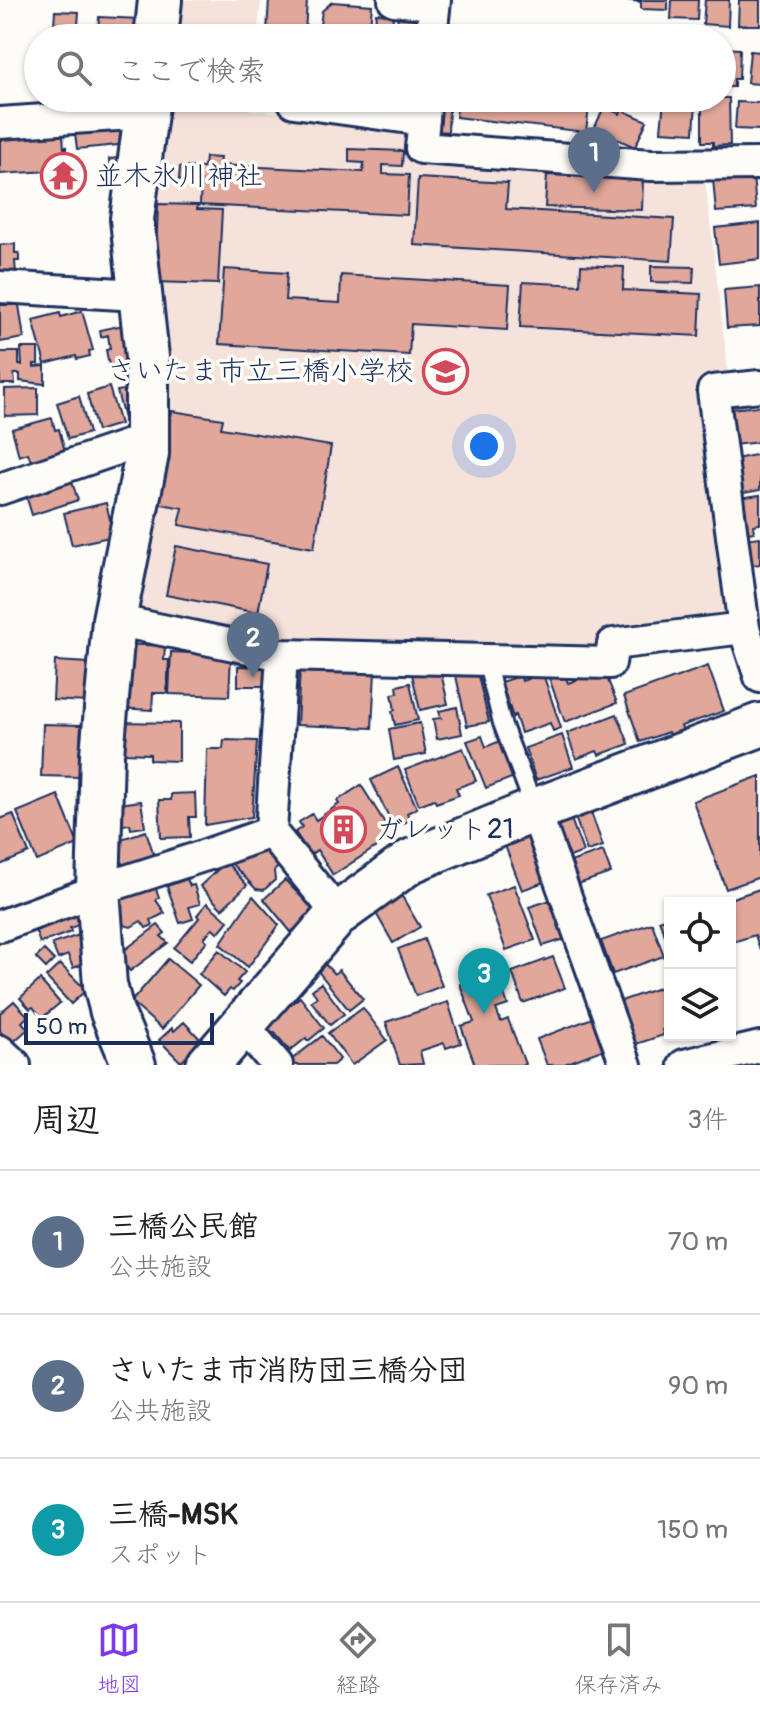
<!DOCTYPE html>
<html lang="ja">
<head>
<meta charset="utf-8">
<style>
  :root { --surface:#fff; --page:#f6f6f6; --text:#202124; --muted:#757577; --line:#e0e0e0; --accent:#7c3aed }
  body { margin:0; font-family:Pangolin,"Klee One",sans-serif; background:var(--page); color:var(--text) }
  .controls { position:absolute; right:24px; bottom:24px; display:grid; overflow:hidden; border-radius:0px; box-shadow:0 2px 6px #0004 }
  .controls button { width:72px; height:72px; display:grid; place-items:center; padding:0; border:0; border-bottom:2px solid var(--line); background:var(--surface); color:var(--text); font:40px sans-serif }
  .scale { position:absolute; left:24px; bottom:20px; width:190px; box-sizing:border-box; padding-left:8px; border:4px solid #1b2f5e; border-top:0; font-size:22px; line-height:28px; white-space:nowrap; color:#1b2f5e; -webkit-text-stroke:6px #fdfcf7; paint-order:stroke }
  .you { position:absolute; left:484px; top:446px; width:28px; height:28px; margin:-20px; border:6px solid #fff; border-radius:50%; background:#1a73e8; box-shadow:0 0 0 12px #1a73e833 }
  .badge { display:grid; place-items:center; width:52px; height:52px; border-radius:50%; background:var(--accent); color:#fff; font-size:26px; font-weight:700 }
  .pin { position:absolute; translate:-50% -66px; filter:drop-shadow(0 2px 4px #0008) }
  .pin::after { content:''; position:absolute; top:42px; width:28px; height:24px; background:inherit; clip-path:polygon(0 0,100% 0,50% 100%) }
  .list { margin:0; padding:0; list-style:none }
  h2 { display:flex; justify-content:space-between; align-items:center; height:104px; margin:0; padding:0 32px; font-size:34px }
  h2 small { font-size:26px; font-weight:400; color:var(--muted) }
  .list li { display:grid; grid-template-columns:52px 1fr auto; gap:24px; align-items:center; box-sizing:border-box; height:144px; padding:0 32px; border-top:2px solid var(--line) }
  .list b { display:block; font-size:30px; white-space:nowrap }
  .list p { margin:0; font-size:26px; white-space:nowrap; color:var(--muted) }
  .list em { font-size:26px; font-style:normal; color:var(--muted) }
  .icon { flex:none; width:44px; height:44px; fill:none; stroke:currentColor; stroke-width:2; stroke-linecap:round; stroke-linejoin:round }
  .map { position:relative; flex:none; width:760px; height:1065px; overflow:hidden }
  .search { position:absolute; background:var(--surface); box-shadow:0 2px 6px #0004; left:24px; right:24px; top:24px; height:88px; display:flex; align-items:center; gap:20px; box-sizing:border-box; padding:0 28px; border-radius:44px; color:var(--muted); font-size:30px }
  .sheet { height:536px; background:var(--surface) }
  nav { display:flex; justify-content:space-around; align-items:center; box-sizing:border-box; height:112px; border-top:2px solid var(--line); background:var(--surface); font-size:22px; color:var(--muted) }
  nav a { display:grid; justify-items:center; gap:4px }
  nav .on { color:var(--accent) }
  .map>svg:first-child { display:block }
</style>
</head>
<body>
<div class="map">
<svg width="760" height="1065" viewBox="0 0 760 1065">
  <rect width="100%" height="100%" fill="#fdfcf7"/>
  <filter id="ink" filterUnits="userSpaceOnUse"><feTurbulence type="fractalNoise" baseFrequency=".0125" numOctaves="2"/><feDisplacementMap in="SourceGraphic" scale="16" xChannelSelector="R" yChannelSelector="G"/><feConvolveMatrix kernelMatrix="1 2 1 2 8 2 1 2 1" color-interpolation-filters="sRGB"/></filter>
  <g filter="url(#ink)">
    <path fill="#f4e2db" d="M172,0h89l-4,38h-90z
      M159,98h91l-1,12 163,15 -2,27 294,20 25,208 -30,3 34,232 -6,6 -126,15 -1,14 -282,-5 -64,-8 -119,-22 7,-383z"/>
    <path fill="#e0a79a" stroke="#1b2f5e" stroke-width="2" d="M269,0h38l-2,33 -38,-2z
      M625,0h43v10l-27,-1v-7z
      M672,0h26l-1,20 -26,-1z
      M705,0h24l-1,26 -25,-2z
      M739,0h21v25h-22z
      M332,2l40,3 -3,33h-30l-1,-5 -19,-1 3,-21z
      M55,11l24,1 -2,26h-24z
      M376,13l17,1 -1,24h-18z
      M398,15l23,2 -1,21h-24z
      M99,17l40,2 -1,19h-40z
      M722,48l18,1 -1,30h-5v8h-12z
      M750,51l10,1v32l-13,-1z
      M458,98h132l-4,34 -130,-15z
      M702,98h27l1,47 -17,1v-4h-11z
      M664,99l32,2 -2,32 -33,-2z
      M737,102l23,1v27l-25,-1z
      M604,107l16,7 2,-4 25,11 -12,26 -41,-18z
      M439,109h10l-1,23 -10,-1z
      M126,129l2,15 -51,5 -2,-16z
      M63,135l1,13 2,-1 1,23 -67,4v-36z
      M349,149l54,2 -1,15 -19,-1v9l26,1 -2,40 -207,-10 1,-24 -22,-1 1,-13 24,1 1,-11 15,1 -1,7 144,7 1,-9 -15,-1z
      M118,158l2,17 -10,1 -1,-17z
      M547,175l96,4 -1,31 -97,-3z
      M753,175l3,34 -40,3 -3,-33z
      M418,178l90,5 -2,26 168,10 -3,42 -257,-16z
      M158,204l40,1 -1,4 25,1 -4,74 -63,-2z
      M760,223v36l-41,5 -4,-36z
      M15,244v9h4v8h-4l1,13 -16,1v-30z
      M581,265l43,2 -1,23 78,4 -2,42 -179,-9 3,-45 57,3z
      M651,266l43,1 -1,16 -42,-1z
      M224,269l63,4 -2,27 55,3 1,-28 169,10 -3,45 -96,-6 -2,31 -190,-11z
      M760,287v39l-33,2 -3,-38z
      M0,305h19l5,33 -24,4z
      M82,311l11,39 -4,1 1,5 -13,3 -1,-3 -31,8 -12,-44 27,-7 1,4z
      M128,324l8,41 -26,5 -4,-20 4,-1 -2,-14 -7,2 -1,-7z
      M21,348h17v16h-4v3l11,-1v18l-25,-3v-7h-6l1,10h-15v-32h19v13h3z
      M135,383l-8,48 -10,-40 7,-1v-5z
      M109,387l11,37 -23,7 -10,-37z
      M38,388v27l-33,1v-27z
      M79,396l10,37 -21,6 -11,-36z
      M760,406v36l-27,3 -4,-36z
      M172,411l51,8 -2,9 110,18 -17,102 -135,-23 4,-17 -27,-5z
      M52,418l3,12 4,-1 6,23 -34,9 -3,-8 -9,3 -7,-27z
      M760,454v36l-22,4 -7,-34z
      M70,476l8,24 -46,15 -7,-23z
      M760,495v29l-7,1 1,7 -11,2 -5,-36z
      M106,503l8,33 -42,9 -8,-32z
      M760,537v27l-13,2 -4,-27z
      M176,546l91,18 -9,49 -92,-18z
      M121,644l44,2 -1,14h5l-2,33h-14l-1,17 -34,-2z
      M171,652l60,3 -2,41 -60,-2z
      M55,661l34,2 -2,39 -34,-2z
      M238,666l29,1v19h-29z
      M708,666l16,45 -43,15 2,6 -13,4 -2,-4 -28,10 -16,-46z
      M300,668l75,4 -3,56 -75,-3z
      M440,668l8,36 -28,6 -8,-36z
      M604,670l13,33 -52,19 -16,-44 15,-6 4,11z
      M477,672l12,50 -22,4 -11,-50z
      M543,674l18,54 -8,3 -3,-8 -29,10 -6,-18 -2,2 -12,-35 20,-6 1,5z
      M410,683l8,37 -23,5 -3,-14 3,-1 -3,-16 6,-1 -1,-7z
      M457,707l5,27 -25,5 -4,-20 8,-1 -2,-7z
      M617,714l12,30 -30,11 -2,-4 -21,8 -9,-26z
      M116,722l63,1v38l-29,-1v-6l-25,-1v-15h-9z
      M420,723l6,31 -32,6 -5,-31z
      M43,724l38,1 -2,52 -38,-1z
      M562,735l11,32 -37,13 -11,-32z
      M482,736l4,11 14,-6 14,36 -28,11 -19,-47z
      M224,740l33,1 -5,76 -47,8 2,-76h16z
      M463,748l13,33 -20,7 3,7 -23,8 -2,-4 -15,6 -14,-35z
      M398,767l19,41 -10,5 3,7 -16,8 -23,-48z
      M760,776v101l-34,12 -33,-88z
      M361,785l32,51 -60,39 -16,-25 -7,5 -15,-23 7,-5 -3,-5 13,-8 4,6 23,-16 -2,-3z
      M195,793l1,24h-7l1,20 -29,1 -2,-38h12v-6z
      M58,795l20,49 -41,17 -20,-49z
      M141,801l4,26 -14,2 -1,-5 -15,2 -3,-21z
      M591,812l12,34 -16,5 -12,-34z
      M13,814l16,39 -29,12v-46z
      M571,819l12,33 -18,7 -12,-34z
      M146,831l8,24 -32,10 -1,-4 -5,2 -7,-20z
      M529,835l18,46 -25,9 -18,-47z
      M261,845l18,21 -5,5 1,9 -11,10 -8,-1 -28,-29z
      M603,851l8,22 -33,11 -8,-22z
      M226,862l21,23 -25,24 -22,-23z
      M187,879l3,7 4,-1 6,19 -11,3 4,12 -13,4 -13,-37z
      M285,880l31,32 -25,20 -27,-33z
      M154,884l5,13 -3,3 9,13 -14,7 2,5 -7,3 -5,-7 -10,6 -7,-2 -9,-17 6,-5 -3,-8 20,-6 4,4z
      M514,885l21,55 -29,10 -20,-55z
      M760,889v61l-5,-15 -25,8v-40h-13z
      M400,893l20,34 -27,16 -20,-35z
      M253,896l26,29 -31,42 -28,-23z
      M554,899l14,39 -25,8 -14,-39z
      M207,903l21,18 -10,12 -5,-5 -9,10 3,3 -17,20 -16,-13 25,-30 -2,-3z
      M79,912l4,11 -13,5 1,4 -31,11 -6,-16z
      M670,915v32l-11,-27z
      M652,923l12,33 -51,18 -12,-33z
      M158,925l7,8 -4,3 7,7 -38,28 -12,-16z
      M79,935l10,27 -16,6 -5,-13 -10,4 -6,-15z
      M424,939l18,47 -26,10 -18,-47z
      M44,950l10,10 -8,8 -10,-10z
      M219,950l26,22 -8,9 3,2 -7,8 -3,-2 -6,7 -25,-22z
      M553,957l12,31 -42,15 -11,-31z
      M168,959l31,26 -37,44 -31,-27z
      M60,964l26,26 -15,14 -25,-27z
      M325,964l9,10 5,-4 24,29 -14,11 -32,-40z
      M496,971l12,34 -12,4 5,13 7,-3 17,45 -2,1h-48l-14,-39 13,-4 -14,-38z
      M40,980l20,23 -18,15 -9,-11 -3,2 -10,-11z
      M321,983l23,31 -14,11 -19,-24 6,-4 -5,-7z
      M670,984v43l-8,3 2,5 -34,11 -15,-43z
      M300,997l24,31 -16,13 -2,-3 -16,13 -16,-19 -3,2 -7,-9z
      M14,1001l14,15 -6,6 6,7 -17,15 -11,-13v-18z
      M448,1002l13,41 -15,5 -2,-5 -24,8 3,13 -23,1 -14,-43z
      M363,1008l24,32 -35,25 -24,-32z
      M595,1017l12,31 -45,17h-15l-10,-26z
      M184,1022l19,20 -22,20 -22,-22 13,-12 2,3z
      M322,1036l18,23 -7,6h-40l-3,-4z"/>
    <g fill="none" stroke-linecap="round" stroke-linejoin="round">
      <defs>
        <path id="lane" d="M486,660l16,63 33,87"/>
        <path id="street" d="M394,0l40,4
          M431,38l4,-38
          M426,98l-5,50 230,17 109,-1
          M294,102l130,18
          M0,123l146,-10
          M0,287l139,8
          M760,386l-47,5 31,237 16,49
          M0,489l147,-50
          M114,620l168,35 328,8 3,-19 131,-16
          M282,655l-11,177 67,82
          M535,810l91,255
          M0,926l98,-36 105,-34 68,-24
          M243,1025l34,40
          M0,1051l15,14
          M684,1065l76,-18"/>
        <path id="secondary" d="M156,38l4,-38
          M134,1065l-22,-53 -7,-27 -7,-95 4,-136 12,-134 33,-166v-97l-15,-138 16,-121
          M208,1065l130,-151 73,-53 124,-51 225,-85"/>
      </defs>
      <use href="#lane" stroke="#1b2f5e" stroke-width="22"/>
      <use href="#street" stroke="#1b2f5e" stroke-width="36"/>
      <use href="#secondary" stroke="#1b2f5e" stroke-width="48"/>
      <use href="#lane" stroke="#fdfcf7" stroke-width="16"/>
      <use href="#street" stroke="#fdfcf7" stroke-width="30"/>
      <use href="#secondary" stroke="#fdfcf7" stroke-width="42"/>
    </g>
  </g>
  <defs>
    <symbol id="temple-ring" viewBox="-11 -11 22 22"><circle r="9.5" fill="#fdfcf7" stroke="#d1495b" stroke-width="1.5"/><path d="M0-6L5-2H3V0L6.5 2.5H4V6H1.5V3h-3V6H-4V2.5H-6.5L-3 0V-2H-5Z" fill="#d1495b"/></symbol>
    <symbol id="school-ring" viewBox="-11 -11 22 22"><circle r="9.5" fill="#fdfcf7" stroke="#d1495b" stroke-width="1.5"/><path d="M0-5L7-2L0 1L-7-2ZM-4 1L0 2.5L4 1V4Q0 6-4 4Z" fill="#d1495b"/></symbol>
    <symbol id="building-ring" viewBox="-11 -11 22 22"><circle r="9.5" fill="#fdfcf7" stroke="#d1495b" stroke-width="1.5"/><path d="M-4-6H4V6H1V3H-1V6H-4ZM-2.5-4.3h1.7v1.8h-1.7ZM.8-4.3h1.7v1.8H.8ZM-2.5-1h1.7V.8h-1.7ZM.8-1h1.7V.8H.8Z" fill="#d1495b"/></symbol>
  </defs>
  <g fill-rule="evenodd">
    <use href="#temple-ring" x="38" y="150" width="51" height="51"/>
    <use href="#school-ring" x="420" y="346" width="51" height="51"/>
    <use href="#building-ring" x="318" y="804" width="51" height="51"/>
  </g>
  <g text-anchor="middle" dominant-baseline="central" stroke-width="7" stroke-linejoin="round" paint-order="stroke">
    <g font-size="28" fill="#1b2f5e" stroke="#fdfcf7" text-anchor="start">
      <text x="95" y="176">並木氷川神社</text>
      <text x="414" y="371" text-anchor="end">さいたま市立三橋小学校</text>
      <text x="375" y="829">ガレット21</text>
    </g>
  </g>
</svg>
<div class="controls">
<button><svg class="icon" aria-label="locate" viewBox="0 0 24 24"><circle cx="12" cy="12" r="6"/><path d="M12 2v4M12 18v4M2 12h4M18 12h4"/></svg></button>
<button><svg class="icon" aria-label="layers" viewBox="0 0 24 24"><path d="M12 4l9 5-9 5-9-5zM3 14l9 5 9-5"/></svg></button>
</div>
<div class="scale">50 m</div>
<div class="you"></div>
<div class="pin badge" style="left:594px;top:193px;background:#5c6f8a">1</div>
<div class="pin badge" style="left:253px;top:678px;background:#5c6f8a">2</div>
<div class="pin badge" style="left:484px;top:1014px;background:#0f9aa8">3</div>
<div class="search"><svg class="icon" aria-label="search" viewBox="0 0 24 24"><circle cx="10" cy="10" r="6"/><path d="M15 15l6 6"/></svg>ここで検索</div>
</div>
<section class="sheet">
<h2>周辺<small>3件</small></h2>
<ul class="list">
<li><span class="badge" style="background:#5c6f8a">1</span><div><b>三橋公民館</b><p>公共施設</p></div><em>70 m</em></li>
<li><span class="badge" style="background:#5c6f8a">2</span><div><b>さいたま市消防団三橋分団</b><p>公共施設</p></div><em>90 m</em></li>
<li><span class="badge" style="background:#0f9aa8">3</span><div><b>三橋-MSK</b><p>スポット</p></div><em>150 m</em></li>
</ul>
</section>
<nav>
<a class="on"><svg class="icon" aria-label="map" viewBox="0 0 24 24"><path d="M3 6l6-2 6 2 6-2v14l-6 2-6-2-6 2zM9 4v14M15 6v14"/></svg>地図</a>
<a><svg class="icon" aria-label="directions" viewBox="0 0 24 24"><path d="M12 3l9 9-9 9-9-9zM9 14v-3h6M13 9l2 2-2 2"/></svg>経路</a>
<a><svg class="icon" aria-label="saved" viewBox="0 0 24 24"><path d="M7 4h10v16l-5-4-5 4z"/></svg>保存済み</a>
</nav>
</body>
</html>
